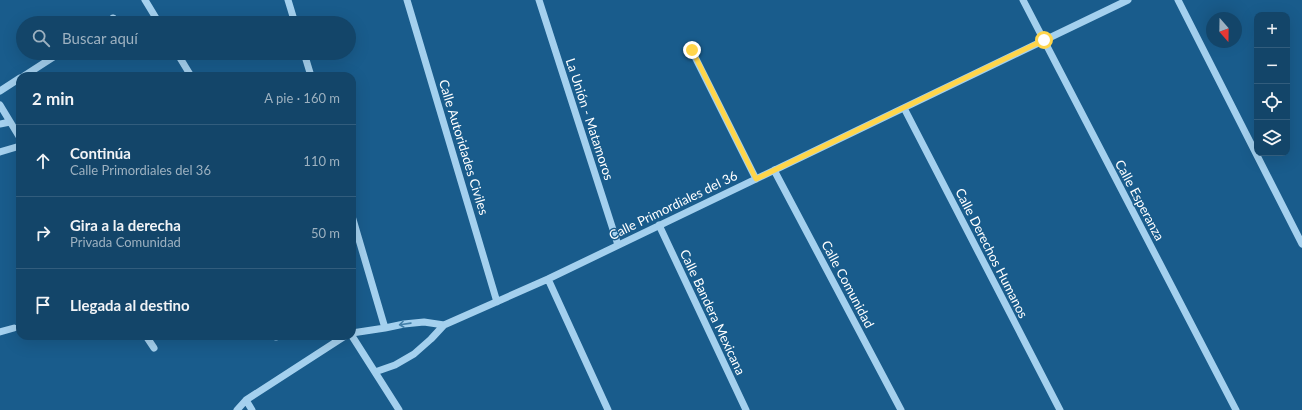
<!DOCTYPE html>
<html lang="es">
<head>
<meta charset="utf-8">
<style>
  :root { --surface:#134569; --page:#204f71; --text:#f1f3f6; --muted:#9db1c0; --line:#325d7d }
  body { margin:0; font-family:Lato,sans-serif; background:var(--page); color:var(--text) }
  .controls { position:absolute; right:12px; top:12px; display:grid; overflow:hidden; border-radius:8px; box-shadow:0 4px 16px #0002 }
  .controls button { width:36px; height:36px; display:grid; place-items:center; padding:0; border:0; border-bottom:1px solid var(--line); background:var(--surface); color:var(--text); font:20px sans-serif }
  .compass { position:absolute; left:1206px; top:12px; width:36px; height:36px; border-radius:50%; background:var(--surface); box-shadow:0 4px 16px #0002; rotate:160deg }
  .stop { position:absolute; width:12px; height:12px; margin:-9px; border:3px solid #ffd54a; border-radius:50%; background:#fff }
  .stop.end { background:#ffd54a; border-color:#fff; box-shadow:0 1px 4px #0008 }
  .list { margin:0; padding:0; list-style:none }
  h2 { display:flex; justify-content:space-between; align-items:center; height:52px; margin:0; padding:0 16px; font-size:17px }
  h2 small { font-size:13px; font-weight:400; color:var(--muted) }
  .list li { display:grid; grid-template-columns:26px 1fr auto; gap:12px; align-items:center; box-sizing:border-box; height:72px; padding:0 16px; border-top:1px solid var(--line) }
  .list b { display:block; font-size:15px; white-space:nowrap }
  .list p { margin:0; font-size:13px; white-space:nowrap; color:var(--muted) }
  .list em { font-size:13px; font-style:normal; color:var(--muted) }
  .icon { flex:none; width:22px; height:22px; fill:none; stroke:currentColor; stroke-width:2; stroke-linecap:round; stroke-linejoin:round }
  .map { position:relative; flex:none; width:1302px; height:410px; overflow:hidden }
  .search { position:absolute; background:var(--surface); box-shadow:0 4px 16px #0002; left:16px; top:16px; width:340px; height:44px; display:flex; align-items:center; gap:10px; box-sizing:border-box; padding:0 14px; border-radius:22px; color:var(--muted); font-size:15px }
  .panel { position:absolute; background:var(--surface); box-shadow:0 4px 16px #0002; left:16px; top:72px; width:340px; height:268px; border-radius:12px }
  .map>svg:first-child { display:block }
</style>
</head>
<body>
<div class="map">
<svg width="1302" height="410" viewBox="0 0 1302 410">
  <rect width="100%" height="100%" fill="#195c8c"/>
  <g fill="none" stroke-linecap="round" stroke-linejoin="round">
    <path stroke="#a4d0ee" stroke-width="7" d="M145,0l14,23
      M288,0l7,23
      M407,0l90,302
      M539,0l79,245
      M1023,0l213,410
      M1178,0l124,244
      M112,23l1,-5
      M692,51l64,128
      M177,53l14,23
      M304,53l7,23
      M24,76l34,-22 29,2 8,-3
      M0,91l20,-13
      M0,105l20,33
      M904,108l156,302
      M0,124l10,-2
      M0,152l20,-6
      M774,170l127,240
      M352,216l33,112
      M659,225l87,185
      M548,279l60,131
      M0,332l14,-4
      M352,333l33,-5 19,-4 20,-2 20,3
      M146,336l8,12
      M276,336v1
      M352,336l47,74
      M375,372l20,-7 19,-11 17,-15 13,-14 104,-46 580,-279
      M246,400l6,10
      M237,410l9,-10 99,-64"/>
  </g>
  <defs><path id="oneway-shaft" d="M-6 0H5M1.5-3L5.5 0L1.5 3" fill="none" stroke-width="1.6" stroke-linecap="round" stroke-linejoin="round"/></defs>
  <use stroke="#437fa9" href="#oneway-shaft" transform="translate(405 324) rotate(172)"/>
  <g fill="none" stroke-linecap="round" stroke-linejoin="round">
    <path stroke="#ffd54a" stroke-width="5" d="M692,50l64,129 288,-139"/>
  </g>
  <g text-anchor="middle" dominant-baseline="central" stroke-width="3" stroke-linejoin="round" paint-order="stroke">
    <g font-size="13" fill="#fff" stroke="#195c8c">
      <text transform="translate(590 119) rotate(72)">La Unión - Matamoros</text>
      <text transform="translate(464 147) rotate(73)">Calle Autoridades Civiles</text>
      <text transform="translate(1140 200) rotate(62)">Calle Esperanza</text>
      <text transform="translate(673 205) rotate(-26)">Calle Primordiales del 36</text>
      <text transform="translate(992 253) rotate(63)">Calle Derechos Humanos</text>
      <text transform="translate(848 284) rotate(62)">Calle Comunidad</text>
      <text transform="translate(713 312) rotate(65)">Calle Bandera Mexicana</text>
    </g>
  </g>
</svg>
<div class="controls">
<button>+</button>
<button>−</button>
<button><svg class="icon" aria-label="locate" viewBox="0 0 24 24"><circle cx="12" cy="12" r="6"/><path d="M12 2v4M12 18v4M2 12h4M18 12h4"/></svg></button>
<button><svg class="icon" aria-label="layers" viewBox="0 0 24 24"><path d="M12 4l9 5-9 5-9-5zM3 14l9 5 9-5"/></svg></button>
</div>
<svg class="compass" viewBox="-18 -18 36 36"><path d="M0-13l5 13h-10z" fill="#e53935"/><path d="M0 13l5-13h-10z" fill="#9db1c0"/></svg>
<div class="stop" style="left:1044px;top:40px"></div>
<div class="stop end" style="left:692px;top:50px"></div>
<div class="search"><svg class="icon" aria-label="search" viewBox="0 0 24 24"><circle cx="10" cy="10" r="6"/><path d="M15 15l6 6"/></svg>Buscar aquí</div>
<section class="panel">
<h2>2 min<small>A pie · 160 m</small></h2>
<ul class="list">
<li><svg class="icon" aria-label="ahead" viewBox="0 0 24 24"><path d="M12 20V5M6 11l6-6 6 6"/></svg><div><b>Continúa</b><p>Calle Primordiales del 36</p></div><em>110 m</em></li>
<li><svg class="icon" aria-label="right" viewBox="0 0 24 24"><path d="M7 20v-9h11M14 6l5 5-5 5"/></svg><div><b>Gira a la derecha</b><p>Privada Comunidad</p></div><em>50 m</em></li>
<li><svg class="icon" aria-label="arrive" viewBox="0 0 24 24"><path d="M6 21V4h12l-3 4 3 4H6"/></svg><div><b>Llegada al destino</b></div></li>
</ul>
</section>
</div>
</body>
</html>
